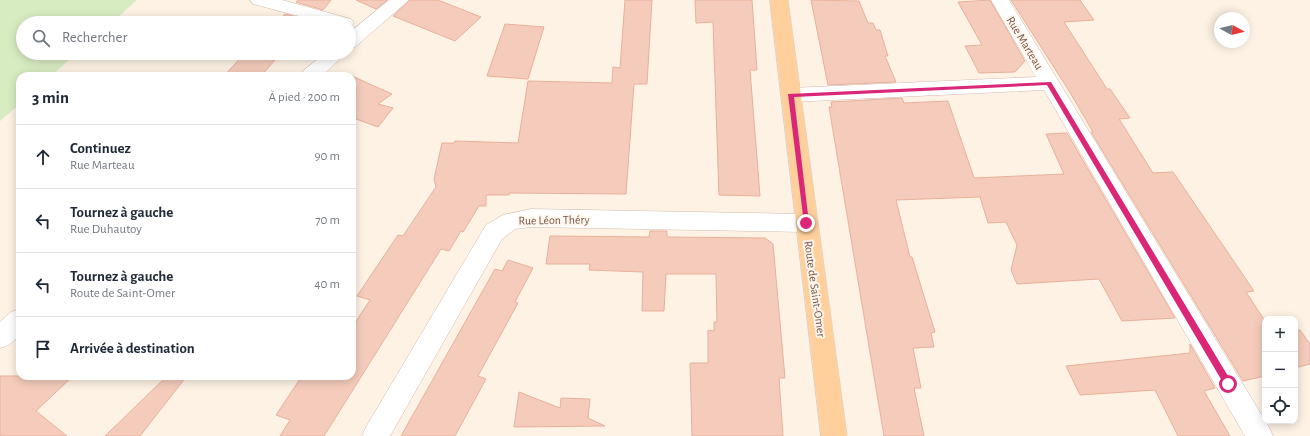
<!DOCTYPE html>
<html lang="fr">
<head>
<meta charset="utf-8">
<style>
  :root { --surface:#fff; --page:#f2f2f3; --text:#1f2937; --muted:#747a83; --line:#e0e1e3 }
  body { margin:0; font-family:"Alegreya Sans",sans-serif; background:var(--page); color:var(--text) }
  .controls { position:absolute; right:12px; bottom:12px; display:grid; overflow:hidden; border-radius:8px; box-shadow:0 2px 10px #0003 }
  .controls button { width:36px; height:36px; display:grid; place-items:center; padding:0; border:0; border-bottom:1px solid var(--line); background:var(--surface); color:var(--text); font:20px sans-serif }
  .compass { position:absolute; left:1214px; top:12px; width:36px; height:36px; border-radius:50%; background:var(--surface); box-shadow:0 2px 10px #0003; rotate:98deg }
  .stop { position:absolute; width:12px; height:12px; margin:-9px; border:3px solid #db2777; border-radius:50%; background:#fff }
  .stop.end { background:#db2777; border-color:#fff; box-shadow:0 1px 4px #0008 }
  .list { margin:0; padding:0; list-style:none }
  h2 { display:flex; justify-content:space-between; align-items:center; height:52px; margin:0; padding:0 16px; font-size:17px }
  h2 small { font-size:13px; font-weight:400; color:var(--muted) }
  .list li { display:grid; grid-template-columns:26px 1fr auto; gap:12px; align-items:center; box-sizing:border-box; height:64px; padding:0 16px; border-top:1px solid var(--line) }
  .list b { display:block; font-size:15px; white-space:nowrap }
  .list p { margin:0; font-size:13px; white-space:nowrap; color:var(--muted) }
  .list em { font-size:13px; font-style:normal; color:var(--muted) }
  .icon { flex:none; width:22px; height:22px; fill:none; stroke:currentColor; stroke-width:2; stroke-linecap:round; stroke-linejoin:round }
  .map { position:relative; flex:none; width:1310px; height:436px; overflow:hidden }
  .search { position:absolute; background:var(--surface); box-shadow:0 2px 10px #0003; left:16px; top:16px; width:340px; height:44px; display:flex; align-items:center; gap:10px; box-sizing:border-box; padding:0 14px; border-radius:22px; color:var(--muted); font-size:15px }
  .panel { position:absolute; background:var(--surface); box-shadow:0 2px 10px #0003; left:16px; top:72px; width:340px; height:308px; border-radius:12px }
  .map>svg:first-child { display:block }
</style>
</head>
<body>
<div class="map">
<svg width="1310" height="436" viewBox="0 0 1310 436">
  <rect width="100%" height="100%" fill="#fef2e5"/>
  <path fill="#d8ecc2" d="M0,0h137l-26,23h-88v30h54l-26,23h-31v28l-20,17z"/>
  <path fill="#f5ccbb" stroke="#e8b09a" d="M298,0h33l-8,10 -27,-8z
    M356,0h31l-11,9z
    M410,0h28l43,17 -26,24 -62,-25z
    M625,0h27l-5,84h-13l-8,110 -117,-1v2h-23v11h-7l-16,26 -2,-1 -12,20 -8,-2 -117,187h-44l10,-16 -14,-5 26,-39h50v-49l18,-27 -13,-4 41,-61 5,1 33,-49 -2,-8 8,-36h12l1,-2 63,2 10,-62 84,2 1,-16 7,1z
    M695,0h57l5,70h-7l10,126 -41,-1 -6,-173 -17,1z
    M811,0l48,1 9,22h5l3,7h4l8,26h-3l11,26 -68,3z
    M990,0l35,61 -10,11 -36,1 -14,-27 17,-1 -24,-43z
    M1011,0h69l14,20 -30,2 43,67h3l20,29 -11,1 34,54 20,-1 81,119 -8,1 19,29v55l-22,5 -152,-249h2l-22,-38z
    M285,14l28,7 -1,2h-35z
    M505,24l39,3 -16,52 -41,-3z
    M245,53h36l-20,23h-37z
    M352,76l40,18 -14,10 15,4 -15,19 -22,-8 -4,4z
    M902,98l2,5 44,-2 26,77 90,-4 -18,-40 21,-1 108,185 -53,3 -23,-42 -82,5 -6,-14 6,-25 -11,-23 -18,1 -8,-26 -84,3 14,57h2l23,75 -4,1 3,14 -21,1 8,40h-7l10,48h-40l-55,-329h3l-1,-5z
    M650,231h17v6l98,1 8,6 12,134h-6l4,58h-91l-2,-73h18v-33l6,1v-9h3l-1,-48h-50l-2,37h-22l1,-39 -54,-2 1,-6h-44l4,-28 99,1z
    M508,260l25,8 -18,34 3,1 -40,73 8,3 -31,57h-54l94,-167 7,2z
    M1300,330l10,14v20l-15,4v-37z
    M1190,344l25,44 -11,3 26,45h-52l-23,-46 -75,5 -14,-29 124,-13z
    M0,376h73l-37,35 31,25h-67z
    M167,376l19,1 -46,59h-35z
    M519,392l41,16 1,-10 29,1 -2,19 17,8 -91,1z"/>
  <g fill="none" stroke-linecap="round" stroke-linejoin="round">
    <defs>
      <path id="minor" d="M250,0h32l69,19 3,4 -5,5v-5h-24l-72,-19z
        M389,0h20l-54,47 -6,2v-16z
        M991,0h18l260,427 4,9h-28l-201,-346 -253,12 -7,-2 -3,-5 3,-5 7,-2 245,-11z
        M325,53h21l-24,23h-21l2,-5z
        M531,209l275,5 8,3 3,6 -3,6 -8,3 -275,-5 -16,2 -13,10 -112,197h-28l4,-9 120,-202 17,-10z
        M20,309v26l-11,10 -9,3v-26l11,-10z"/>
      <path id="major" d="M770,0h18l59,436h-26z"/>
    </defs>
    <use href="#minor" stroke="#d2baad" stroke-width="1"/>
    <use href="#major" stroke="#d9cfcc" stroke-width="1"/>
    <use href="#minor" fill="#fff" fill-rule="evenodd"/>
    <use href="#major" fill="#ffd09b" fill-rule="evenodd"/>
  </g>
  <path fill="#db2777" d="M1051,82l180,299v5h-6l-178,-301 -253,12 15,126 -1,1h-4l-16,-130z"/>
  <g text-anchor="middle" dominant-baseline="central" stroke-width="4" stroke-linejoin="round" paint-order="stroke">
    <g font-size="12" fill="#785548" stroke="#fff6ed">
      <text transform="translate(1025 43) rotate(59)">Rue Marteau</text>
      <text transform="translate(554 220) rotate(-1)">Rue Léon Théry</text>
      <text transform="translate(815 289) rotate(82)">Route de Saint-Omer</text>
    </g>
  </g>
</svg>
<div class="controls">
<button>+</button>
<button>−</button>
<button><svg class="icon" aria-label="locate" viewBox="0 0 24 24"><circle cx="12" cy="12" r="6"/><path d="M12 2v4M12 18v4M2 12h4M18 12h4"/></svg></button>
</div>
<svg class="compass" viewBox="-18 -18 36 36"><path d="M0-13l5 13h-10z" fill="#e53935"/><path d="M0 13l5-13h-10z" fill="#747a83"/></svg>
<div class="stop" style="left:1228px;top:384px"></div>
<div class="stop end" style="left:806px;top:223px"></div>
<div class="search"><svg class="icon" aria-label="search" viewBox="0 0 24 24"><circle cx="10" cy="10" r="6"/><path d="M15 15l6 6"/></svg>Rechercher</div>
<section class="panel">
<h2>3 min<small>À pied · 200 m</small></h2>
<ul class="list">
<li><svg class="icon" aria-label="ahead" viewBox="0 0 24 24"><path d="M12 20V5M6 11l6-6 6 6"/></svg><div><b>Continuez</b><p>Rue Marteau</p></div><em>90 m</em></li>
<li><svg class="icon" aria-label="left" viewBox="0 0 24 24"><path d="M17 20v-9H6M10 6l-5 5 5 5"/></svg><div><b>Tournez à gauche</b><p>Rue Duhautoy</p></div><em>70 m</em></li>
<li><svg class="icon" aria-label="left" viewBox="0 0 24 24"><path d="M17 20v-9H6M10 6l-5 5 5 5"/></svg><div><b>Tournez à gauche</b><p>Route de Saint-Omer</p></div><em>40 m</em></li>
<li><svg class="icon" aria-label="arrive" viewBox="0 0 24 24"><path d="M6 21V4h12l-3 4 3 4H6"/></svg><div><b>Arrivée à destination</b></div></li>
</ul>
</section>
</div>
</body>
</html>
